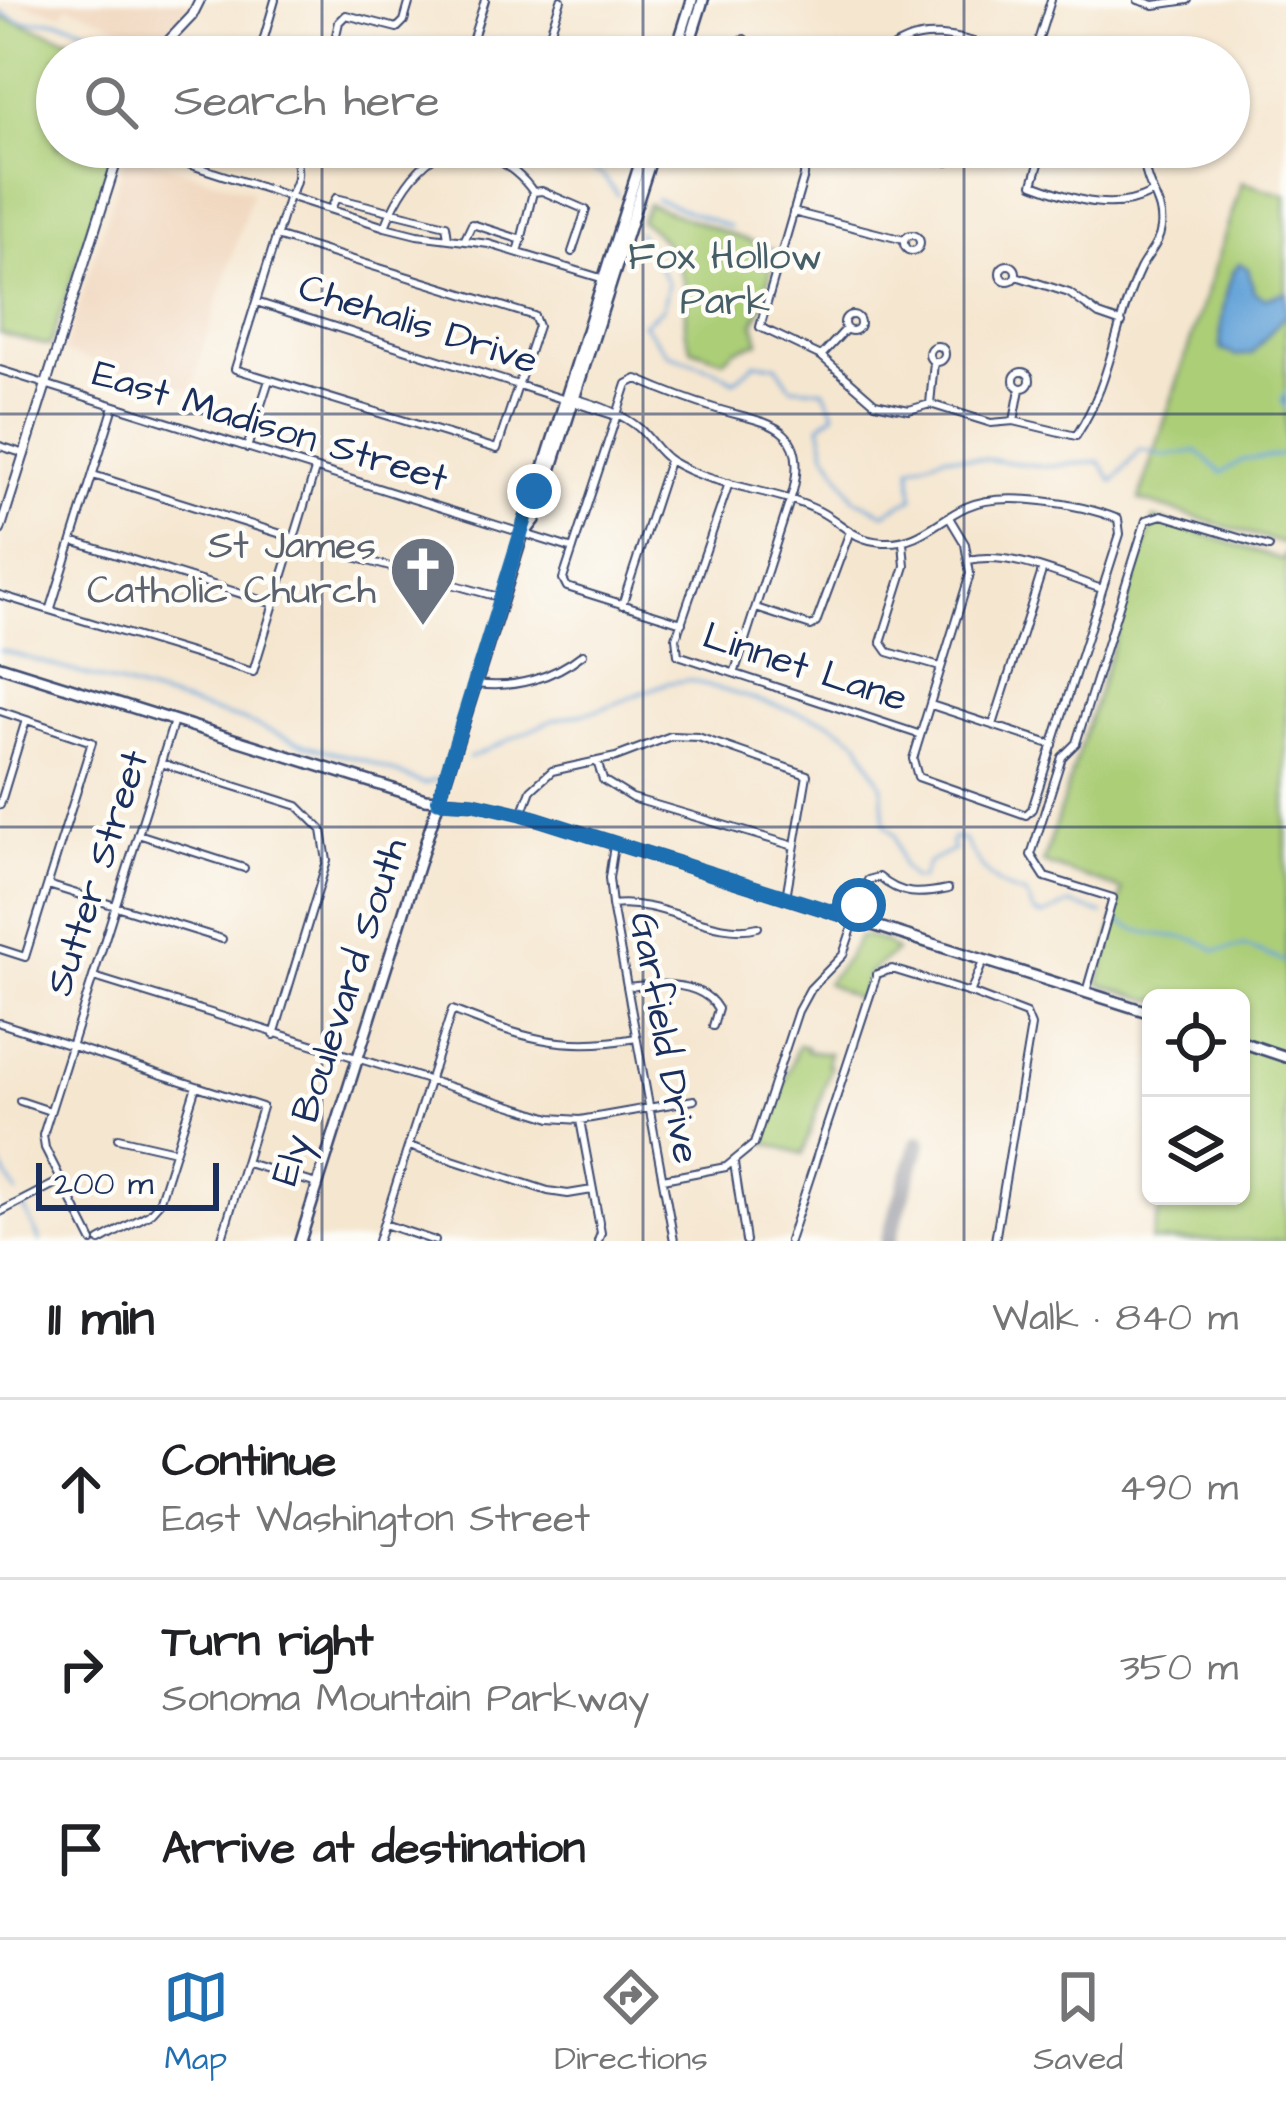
<!DOCTYPE html>
<html lang="en">
<head>
<meta charset="utf-8">
<style>
  :root { --surface:#fff; --page:#f6f6f6; --text:#202124; --muted:#757577; --line:#e0e0e0; --accent:#1f6fb2 }
  body { margin:0; font-family:"Architects Daughter",sans-serif; background:var(--page); color:var(--text) }
  .controls { position:absolute; right:36px; bottom:36px; display:grid; overflow:hidden; border-radius:18px; box-shadow:0 3px 9px #0004 }
  .controls button { width:108px; height:108px; display:grid; place-items:center; padding:0; border:0; border-bottom:3px solid var(--line); background:var(--surface); color:var(--text); font:60px sans-serif }
  .scale { position:absolute; left:36px; bottom:30px; width:183px; box-sizing:border-box; padding-left:12px; border:6px solid #1b2f5e; border-top:0; font-size:33px; line-height:42px; white-space:nowrap; color:#1b2f5e; -webkit-text-stroke:9px #fdfcf7; paint-order:stroke }
  .stop { position:absolute; width:36px; height:36px; margin:-27px; border:9px solid #1f6fb2; border-radius:50%; background:#fff }
  .stop.end { background:#1f6fb2; border-color:#fff; box-shadow:0 3px 12px #0008 }
  .list { margin:0; padding:0; list-style:none }
  h2 { display:flex; justify-content:space-between; align-items:center; height:156px; margin:0; padding:0 48px; font-size:51px }
  h2 small { font-size:39px; font-weight:400; color:var(--muted) }
  .list li { display:grid; grid-template-columns:78px 1fr auto; gap:36px; align-items:center; box-sizing:border-box; height:180px; padding:0 48px; border-top:3px solid var(--line) }
  .list b { display:block; font-size:45px; white-space:nowrap }
  .list p { margin:0; font-size:39px; white-space:nowrap; color:var(--muted) }
  .list em { font-size:39px; font-style:normal; color:var(--muted) }
  .icon { flex:none; width:66px; height:66px; fill:none; stroke:currentColor; stroke-width:2; stroke-linecap:round; stroke-linejoin:round }
  .map { position:relative; flex:none; width:1286px; height:1241px; overflow:hidden }
  .search { position:absolute; background:var(--surface); box-shadow:0 3px 9px #0004; left:36px; right:36px; top:36px; height:132px; display:flex; align-items:center; gap:30px; box-sizing:border-box; padding:0 42px; border-radius:66px; color:var(--muted); font-size:45px }
  .sheet { height:696px; background:var(--surface) }
  nav { display:flex; justify-content:space-around; align-items:center; box-sizing:border-box; height:168px; border-top:3px solid var(--line); background:var(--surface); font-size:33px; color:var(--muted) }
  nav a { display:grid; justify-items:center; gap:6px }
  nav .on { color:var(--accent) }
  .map>svg:first-child { display:block }
</style>
</head>
<body>
<div class="map">
<svg width="1286" height="1241" viewBox="0 0 1286 1241">
  <rect width="100%" height="100%" fill="#fdfcf7"/>
  <filter id="ink" filterUnits="userSpaceOnUse"><feTurbulence type="fractalNoise" baseFrequency=".00833" numOctaves="2"/><feDisplacementMap in="SourceGraphic" scale="24" xChannelSelector="R" yChannelSelector="G"/><feConvolveMatrix kernelMatrix="1 2 1 2 8 2 1 2 1" color-interpolation-filters="sRGB"/></filter>
  <filter id="wash" filterUnits="userSpaceOnUse"><feTurbulence type="fractalNoise" baseFrequency=".004" numOctaves="4" result="noise"/><feDisplacementMap in="SourceGraphic" scale="48" xChannelSelector="R" yChannelSelector="G"/><feGaussianBlur stdDeviation="2.7" result="paint"/><feColorMatrix in="noise" values="0 0 0 0 0 0 0 0 0 0 0 0 0 0 0 0 0 1.4 0 .05"/><feComposite in="paint" operator="in"/></filter>
  <g filter="url(#wash)">
    <rect width="100%" height="100%" fill="#f5e6cf"/>
    <path fill="#f0d5bc" d="M11,0h173l4,5 -9,15 -27,25 -30,-18 -55,-22 -4,9z
      M132,154l120,38 -62,199 -126,-39 61,-192z"/>
    <path fill="#acce77" stroke="#647e6a" stroke-width="3" d="M0,17l125,40h-68v90h58l-65,199 -50,-13z
      M1242,182l44,13v350l-147,-45z
      M648,204l126,46 -9,52 -11,21 5,19 -24,8 -11,10 -32,-11c-14,-27 -2,-39 -8,-66 -4,-19 -25,-54 -44,-62z
      M1154,518l128,42 4,-7v688h-136l14,-45h77v-198l-90,2 -52,-16 23,-94 -79,-27z
      M865,936l21,6 10,9 -26,21 -11,28 -33,-17 20,-23 13,-23z
      M798,1045l9,2 -1,4 24,2 -3,11 4,2 -28,88 -40,-12z"/>
    <path fill="#68a5d9" stroke="#426a9c" stroke-width="3" d="M1240,263l8,5 6,24 11,6 21,-6v22l-34,40 -16,2 -15,-7c-2,-21 5,-75 19,-86z"/>
    <g fill="none" stroke-linecap="round" stroke-linejoin="round">
      <path stroke="#68a5d9" stroke-width="3" d="M0,11c29,21 37,5 63,11 24,4 56,24 80,33
        M345,147h4
        M553,147l49,28 16,20
        M656,199l74,28
        M638,232l30,51 -5,25 -20,16 25,30 48,16 18,11 21,-18 21,2 15,22 32,2 12,24 -15,12 6,27 29,47 29,14 29,-15 -2,-31 35,-12 98,11 56,-4 13,20 28,-33 25,7 30,-5 26,22 20,-13 41,-5 3,-15
        M1286,391l-4,9 4,8
        M0,650l242,70 63,25 59,15 60,24 11,-4
        M469,758l84,-38 46,-10 68,-27 22,-3 141,42 28,18 24,46 3,38 10,11 7,31 10,12 9,1 7,-16 26,-13 -3,-7 3,-6 10,3c17,27 28,48 62,55l8,18 9,3 27,-12 33,10
        M1115,918c35,27 72,9 101,33l28,-5 42,16
        M0,1164l17,29
        M23,1206l17,35"/>
      <path stroke="#888a96" stroke-width="16" d="M888,1241l31,-98"/>
    </g>
  </g>
  <g filter="url(#ink)">
    <g fill="none" stroke-linecap="round" stroke-linejoin="round">
      <defs>
        <path id="minor" d="M275,0l-13,45 4,6 27,6
          M1138,0l16,5 34,-5
          M547,48l29,9
          M331,57l8,-35 7,-7 51,13 7,-7 6,-21
          M467,57l18,-57
          M542,57l19,-57
          M735,57l-2,-13 11,-5 9,8 -3,10
          M882,57c39,-40 93,-14 138,0
          M1033,57l18,-57
          M135,147l250,80 32,8 72,9 115,35
          M805,147l-1,29 -44,151 61,29 54,47 34,7 21,-6 61,19 23,-2 62,15c37,-56 37,-110 64,-167 7,-14 19,-24 21,-41 4,-32 -24,-45 -14,-81
          M924,147l14,3 1,9 9,3 8,-5 -2,-10
          M1044,147l-11,37c41,15 78,30 119,9
          M533,192l9,-1 44,19 -14,42
          M331,209l5,-11 110,27 2,13
          M793,212l111,28
          M385,227c10,-26 25,-53 49,-70 32,-22 81,7 99,35l-15,61
          M904 243a8 8 0 1 1 16 0a8 8 0 1 1-16 0Z
          M276,236l258,80 4,10 -41,123 -262,-80 54,-173c11,-16 11,-33 0,-48
          M465,239l7,-15 50,16
          M1000 273a8 8 0 1 1 16 0a8 8 0 1 1-16 0Z
          M1016,276l53,17 30,22 23,8
          M256,302l357,113
          M844 323a8 8 0 1 1 16 0a8 8 0 1 1-16 0Z
          M929 354a8 8 0 1 1 16 0a8 8 0 1 1-16 0Z
          M821,356l25,-27
          M0,370l573,179
          M1014 380a8 8 0 1 1 16 0a8 8 0 1 1-16 0Z
          M573,398c23,6 48,15 66,30 11,10 20,26 32,33 44,27 102,27 148,50 25,13 33,29 64,31 36,2 53,-21 83,-35 37,-17 115,-3 152,12l2,15 -88,275 -6,6 -108,-38 -5,-18 57,-185 -5,-30 -15,-25
          M930,404l4,-42
          M1014,421l6,-32
          M0,446l25,8
          M247,448l22,-68
          M93,475l201,63
          M729,483l-53,155 2,17 240,79
          M72,541l202,63
          M903,542l2,24 -24,76 7,10 52,15
          M343,554l159,44
          M969,560c42,-9 93,16 133,29
          M0,595l253,77 62,-202
          M622,605l47,-144
          M51,608l63,-202
          M756,608l55,18 5,-3 33,-89
          M682,623l-115,-36 -4,-8 64,-195 10,-5c25,11 53,22 80,30 47,14 93,14 76,82l-58,180
          M477,684c37,5 76,-6 106,-30
          M931,705l122,40
          M0,711l92,31 -67,215 -25,-8
          M993,725l49,-154
          M597,761l6,19 29,18 162,48
          M161,763l137,43 24,24 5,31 -53,174
          M0,805l26,-85
          M522,814l9,-24 21,-19 64,-14 55,-21 27,1 109,38 -21,122
          M138,834l106,34
          M614,845l-5,33 3,27 62,336
          M48,885l174,54
          M612,905c50,-7 102,34 146,22
          M94,977l457,141 29,2 114,-20
          M628,987c28,-4 74,-7 90,22l-5,17
          M1086,992l27,-94 -68,-21 -14,-22 31,-98 14,-14 70,-223 16,-5 107,32
          M971,993l55,21 5,12 -36,215
          M0,1023l262,84 -41,134
          M20,1101l30,10
          M580,1120l21,113 -3,8
          M118,1138l57,13
          M409,1146l139,45 20,3 24,-4
          M247,1163l70,21
          M734,1163l12,78
          M663,1179l63,-12 28,-23 44,-133 12,-22 33,-34 25,-75 11,-3c22,19 40,18 69,12
          M0,1212l60,-31
          M384,1224l51,17
          M92,1241l-47,-93 -2,-13 131,-414
          M100,1241l49,-27 10,-11 37,-117
          M378,1241l74,-231c69,27 110,42 184,28
          M789,1241l88,-267 15,-5 78,24 13,-31"/>
        <path id="tertiary" d="M153,57l39,-41 8,-16
          M0,530l121,-383"/>
        <path id="secondary" d="M674,57l18,-57
          M685,57l18,-57
          M525,533l10,-13 120,-373
          M0,666l425,133 49,4 48,11 629,199
          M1241,1042l45,15
          M300,1241l345,-1094"/>
      </defs>
      <use href="#minor" stroke="#3c4a6f" stroke-width="10"/>
      <use href="#tertiary" stroke="#3c4a6f" stroke-width="12"/>
      <use href="#secondary" stroke="#3c4a6f" stroke-width="14"/>
      <use href="#minor" stroke="#fff" stroke-width="6"/>
      <use href="#tertiary" stroke="#fff" stroke-width="8"/>
      <use href="#secondary" stroke="#fff" stroke-width="9"/>
    </g>
  </g>
  <g fill="none" stroke-linecap="round" stroke-linejoin="round" filter="url(#ink)">
    <path stroke="#1f6fb2" stroke-width="15" d="M534,491l-96,310 36,2 48,11 333,105 4,-14"/>
  </g>
  <path fill="none" stroke="#1b2f5e" stroke-width="3" stroke-opacity="0.55" d="M322,0v57M643,0v57M964,0v57M322,147v1094M643,147v1094M964,147v1094M0,414h1286M0,827h1286"/>
  <defs>
    <symbol id="church-pin" viewBox="-11 -11 22 30"><path d="M0 17L-7.5 6A9.5 9.5 0 1 1 7.5 6Z" fill="#6b7280" stroke="#fdfcf7"/><path d="M-1.2-6h2.4v3.5h3.3v2.4h-3.3V6h-2.4V-.1h-3.3v-2.4h3.3Z" fill="#fff"/></symbol>
  </defs>
  <g fill-rule="evenodd">
    <use href="#church-pin" x="385" y="531" width="76" height="104"/>
  </g>
  <g text-anchor="middle" dominant-baseline="central" stroke-width="9" stroke-linejoin="round" paint-order="stroke">
    <g font-size="39" fill="#465f66" stroke="#fdfcf7">
      <text x="725" y="258">Fox Hollow<tspan x="725" dy="45">Park</tspan></text>
    </g>
    <g font-size="39" fill="#1b2f5e" stroke="#fdfcf7">
      <text transform="translate(418 325) rotate(18)">Chehalis Drive</text>
      <text transform="translate(270 427) rotate(17)">East Madison Street</text>
      <text transform="translate(805 668) rotate(18)">Linnet Lane</text>
      <text transform="translate(98 873) rotate(-72)">Sutter Street</text>
      <text transform="translate(340 1012) rotate(-72)">Ely Boulevard South</text>
      <text transform="translate(664 1038) rotate(80)">Garfield Drive</text>
    </g>
    <g font-size="39" fill="#5b616d" stroke="#fdfcf7" text-anchor="end">
      <text x="376" y="547">St James<tspan x="376" dy="45">Catholic Church</tspan></text>
    </g>
  </g>
</svg>
<div class="controls">
<button><svg class="icon" aria-label="locate" viewBox="0 0 24 24"><circle cx="12" cy="12" r="6"/><path d="M12 2v4M12 18v4M2 12h4M18 12h4"/></svg></button>
<button><svg class="icon" aria-label="layers" viewBox="0 0 24 24"><path d="M12 4l9 5-9 5-9-5zM3 14l9 5 9-5"/></svg></button>
</div>
<div class="scale">200 m</div>
<div class="stop" style="left:859px;top:905px"></div>
<div class="stop end" style="left:534px;top:491px"></div>
<div class="search"><svg class="icon" aria-label="search" viewBox="0 0 24 24"><circle cx="10" cy="10" r="6"/><path d="M15 15l6 6"/></svg>Search here</div>
</div>
<section class="sheet">
<h2>11 min<small>Walk · 840 m</small></h2>
<ul class="list">
<li><svg class="icon" aria-label="ahead" viewBox="0 0 24 24"><path d="M12 20V5M6 11l6-6 6 6"/></svg><div><b>Continue</b><p>East Washington Street</p></div><em>490 m</em></li>
<li><svg class="icon" aria-label="right" viewBox="0 0 24 24"><path d="M7 20v-9h11M14 6l5 5-5 5"/></svg><div><b>Turn right</b><p>Sonoma Mountain Parkway</p></div><em>350 m</em></li>
<li><svg class="icon" aria-label="arrive" viewBox="0 0 24 24"><path d="M6 21V4h12l-3 4 3 4H6"/></svg><div><b>Arrive at destination</b></div></li>
</ul>
</section>
<nav>
<a class="on"><svg class="icon" aria-label="map" viewBox="0 0 24 24"><path d="M3 6l6-2 6 2 6-2v14l-6 2-6-2-6 2zM9 4v14M15 6v14"/></svg>Map</a>
<a><svg class="icon" aria-label="directions" viewBox="0 0 24 24"><path d="M12 3l9 9-9 9-9-9zM9 14v-3h6M13 9l2 2-2 2"/></svg>Directions</a>
<a><svg class="icon" aria-label="saved" viewBox="0 0 24 24"><path d="M7 4h10v16l-5-4-5 4z"/></svg>Saved</a>
</nav>
</body>
</html>
